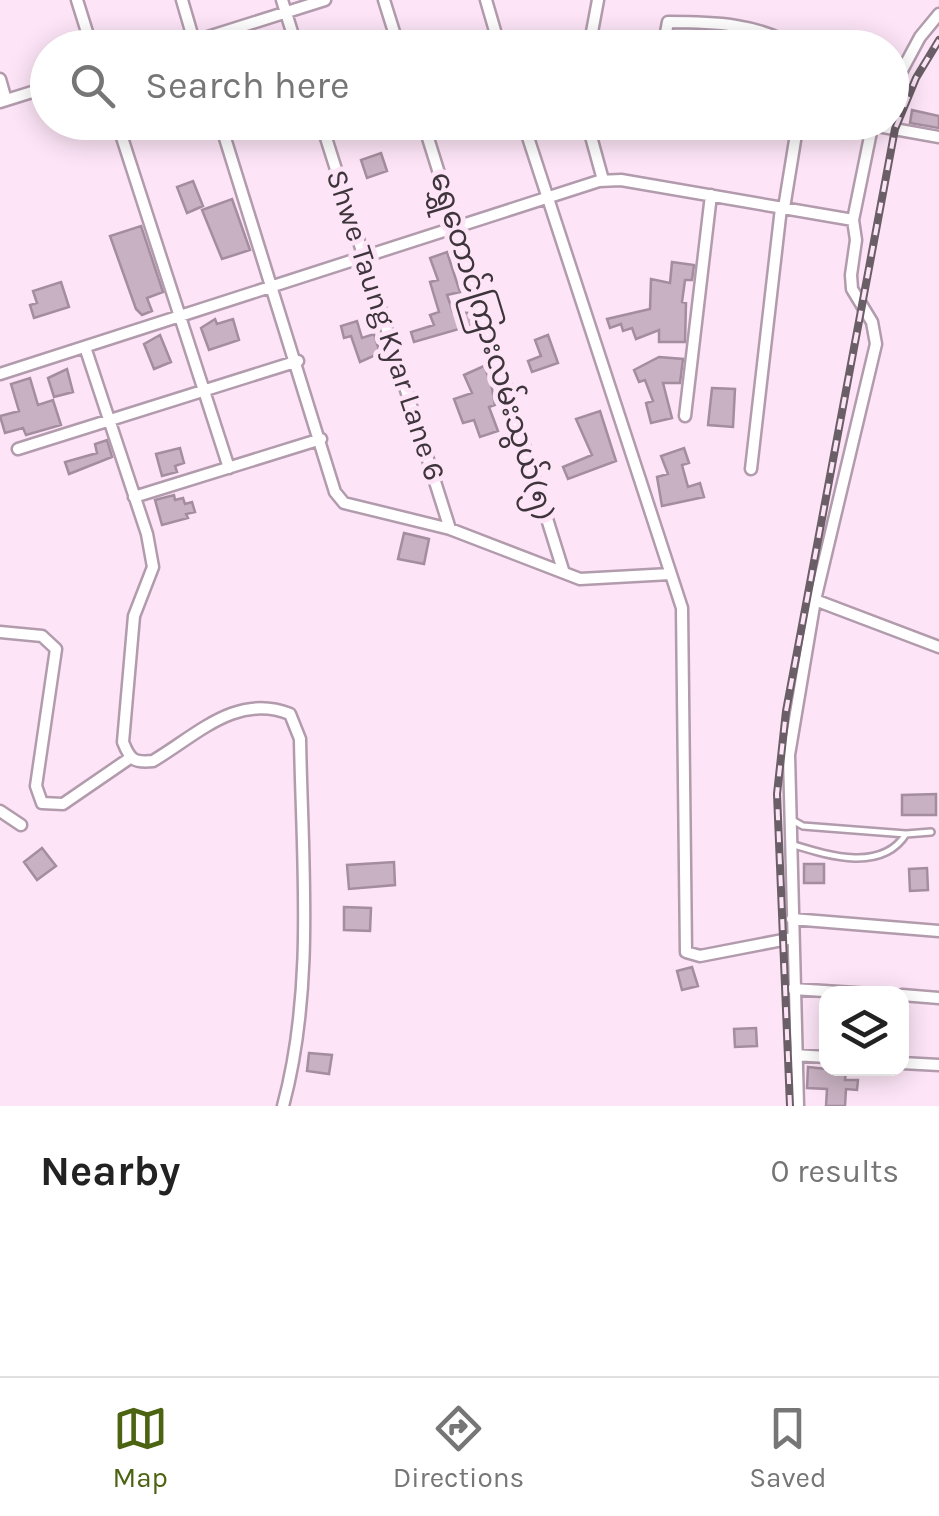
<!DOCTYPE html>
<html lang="en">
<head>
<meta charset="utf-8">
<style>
  :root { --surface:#fff; --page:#f6f6f6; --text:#222; --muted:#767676; --line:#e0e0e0; --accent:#4c6311 }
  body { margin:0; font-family:Karla,"Noto Sans Myanmar",sans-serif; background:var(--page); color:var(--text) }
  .controls { position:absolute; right:30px; bottom:30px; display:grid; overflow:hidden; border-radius:20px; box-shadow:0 5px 25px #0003 }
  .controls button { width:90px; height:90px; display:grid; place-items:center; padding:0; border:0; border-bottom:2px solid var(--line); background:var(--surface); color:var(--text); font:50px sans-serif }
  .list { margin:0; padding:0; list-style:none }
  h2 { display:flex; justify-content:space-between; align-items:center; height:130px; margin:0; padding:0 40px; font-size:42px }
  h2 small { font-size:32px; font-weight:400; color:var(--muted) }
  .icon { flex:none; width:55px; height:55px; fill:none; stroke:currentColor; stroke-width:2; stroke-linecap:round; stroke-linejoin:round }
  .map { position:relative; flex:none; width:939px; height:1106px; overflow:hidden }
  .search { position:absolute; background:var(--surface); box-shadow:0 5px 25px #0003; left:30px; right:30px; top:30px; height:110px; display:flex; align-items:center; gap:25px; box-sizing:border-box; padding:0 35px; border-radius:55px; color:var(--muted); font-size:38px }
  .sheet { height:270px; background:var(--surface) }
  nav { display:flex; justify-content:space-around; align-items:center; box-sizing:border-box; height:140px; border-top:2px solid var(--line); background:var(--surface); font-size:28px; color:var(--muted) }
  nav a { display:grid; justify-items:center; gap:5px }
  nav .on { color:var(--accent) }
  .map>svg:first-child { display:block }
</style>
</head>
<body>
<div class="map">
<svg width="939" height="1106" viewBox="0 0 939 1106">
  <rect width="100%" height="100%" fill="#fde5f7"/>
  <path fill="#c8b1c2" stroke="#a38d9e" stroke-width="2.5" d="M912,110l27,6v12l-29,-5z
    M381,153l6,18 -20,7 -6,-18z
    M193,181l10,25 -16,7 -10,-26z
    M232,199l18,51 -28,9 -20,-49z
    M141,226l22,66 -16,6 5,13 -10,4 -6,-6 -26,-73z
    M447,252l13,40 -13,3 6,17 16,1 4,12 -59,17 -3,-10 23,-7 -4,-10 9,-3 -9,-30 8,-2 -8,-22z
    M672,262l22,3 -2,15h-7l-3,22 4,1 -1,39h-26v-12l-23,9 -4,-11 -9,3 -2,-7 -11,4 -3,-9 43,-10 1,-30 19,4z
    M61,282l8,25 -35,11 -4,-13 7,-2 -4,-12z
    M215,319l2,5 16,-5 6,21 -30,10 -8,-22z
    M357,321l5,17 12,-4 6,19 -20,9 -9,-26 -7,2 -3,-12z
    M160,335l11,27 -17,7 -10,-25z
    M548,335l10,28 -26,9 -4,-11 13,-5 -6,-16z
    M659,357l24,2 -3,24h-17l9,35 -21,5 -5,-20 7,-2 -8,-21 -6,2 -5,-12z
    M484,366l7,17 4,22 -6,2 9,24 -18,6 -6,-17 -11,3 -9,-24 18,-6 -8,-18z
    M67,369l6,23 -19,5 -6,-19z
    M30,378l8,27 15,-5 8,25 -35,10 -3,-7 -18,5 -5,-17 19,-5 -8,-27z
    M712,388l23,1 -2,38 -25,-2z
    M600,411l16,50 -48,18 -5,-12 29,-12 -16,-36z
    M107,440l5,17 -43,17 -4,-12 32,-9 -2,-9z
    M180,448l4,15 -9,3 2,6 -15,4 -6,-22z
    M684,448l5,15 -7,2 6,22 12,-4 4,14 -42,9 -5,-29 11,-3 -7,-18z
    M174,495l1,5 8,-2 2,6 7,-2 3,10 -9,2 2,4 -26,7 -7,-25z
    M404,533l25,6 -5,25 -26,-5z
    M936,794v21h-34v-20z
    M42,848l14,18 -19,14 -13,-18z
    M394,862l1,23 -46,4 -2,-24z
    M804,864h20v19h-20z
    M927,868l1,22 -18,1 -1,-22z
    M344,907l27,1 -1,23 -26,-1z
    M692,967l6,19 -16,4 -5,-19z
    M756,1028l1,18 -22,1 -1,-18z
    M309,1053l23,2 -3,19 -22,-3z
    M808,1067l38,4 -1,9h13l-1,10 -11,-1 -1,17h-19l1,-17 -20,-1z"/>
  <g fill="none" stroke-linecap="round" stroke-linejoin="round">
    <defs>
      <path id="lane" d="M794,821l9,5 103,8
        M794,845c36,11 88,27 112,-11l25,-2"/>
      <path id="street" d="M77,0l15,48
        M182,0l14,48
        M282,0l15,48
        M384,0l15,48
        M486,0l14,48
        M173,48l152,-48
        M589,48l9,-48
        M663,48l5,-26c44,0 91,1 128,26
        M731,48l2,-22
        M0,79l6,21
        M892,89l28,-52 19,-23
        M0,102l48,-15
        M117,122l112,346
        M220,122l115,370 9,11 106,26 130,50 90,-5
        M321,122l129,407
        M423,122l140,448
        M523,122l159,486 4,344 14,4 93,-18
        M587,122l16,58
        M726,123v-1
        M872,125l67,12
        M784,208l14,-86
        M85,347l62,187 6,33 -19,49 -11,126c7,18 11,21 30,19 45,-27 84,-68 137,-47l10,25c2,121 15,249 -17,367
        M0,374l599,-193 22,-1 232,40
        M685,416l26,-221
        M18,449l280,-88
        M751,469l30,-261
        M134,497l187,-58
        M815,600l124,47
        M0,632l42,4 14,13 -20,137 6,17 21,1 67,-46
        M0,811l21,14
        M792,919l147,12
        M793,989l77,5
        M902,995l37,3
        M795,1055l31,2
        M902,1063l37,2
        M798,1106l-9,-351 26,-155 61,-256 -4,-22 -20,-33 -1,-14 5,-35 -3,-20 20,-98"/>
    </defs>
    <use href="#lane" stroke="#b19bac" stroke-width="10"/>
    <use href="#street" stroke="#b19bac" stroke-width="15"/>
    <use href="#lane" stroke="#fff" stroke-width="5"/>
    <use href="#street" stroke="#fff" stroke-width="10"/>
    <defs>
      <path id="rail" d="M790,1106l-13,-312 9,-83 109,-582 21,-51 23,-38"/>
    </defs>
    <use href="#rail" stroke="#6a5e67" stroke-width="8"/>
    <use href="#rail" stroke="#fde5f7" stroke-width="4" stroke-dasharray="11" stroke-linecap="butt"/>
  </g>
  <g text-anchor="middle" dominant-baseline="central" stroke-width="10" stroke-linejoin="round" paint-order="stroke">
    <g font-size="30" fill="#3e353c" stroke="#fde5f7">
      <text transform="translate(386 325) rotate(72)">Shwe Taung Kyar Lane 6</text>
      <text transform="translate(493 346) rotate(73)">ရွှေတောင်ကြားလမ်းသွယ်(၅)</text>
    </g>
  </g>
</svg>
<div class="controls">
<button><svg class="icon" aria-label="layers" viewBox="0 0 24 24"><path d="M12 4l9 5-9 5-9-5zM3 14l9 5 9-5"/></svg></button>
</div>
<div class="search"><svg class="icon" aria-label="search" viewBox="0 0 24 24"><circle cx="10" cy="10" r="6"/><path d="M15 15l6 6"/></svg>Search here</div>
</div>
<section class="sheet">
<h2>Nearby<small>0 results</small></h2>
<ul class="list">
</ul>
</section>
<nav>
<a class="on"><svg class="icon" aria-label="map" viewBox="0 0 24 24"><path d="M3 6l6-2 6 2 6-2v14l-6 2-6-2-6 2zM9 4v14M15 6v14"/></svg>Map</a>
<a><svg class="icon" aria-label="directions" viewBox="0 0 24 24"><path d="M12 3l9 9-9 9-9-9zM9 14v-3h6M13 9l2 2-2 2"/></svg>Directions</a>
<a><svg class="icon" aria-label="saved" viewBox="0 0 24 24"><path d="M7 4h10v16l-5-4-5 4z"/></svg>Saved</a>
</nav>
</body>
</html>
